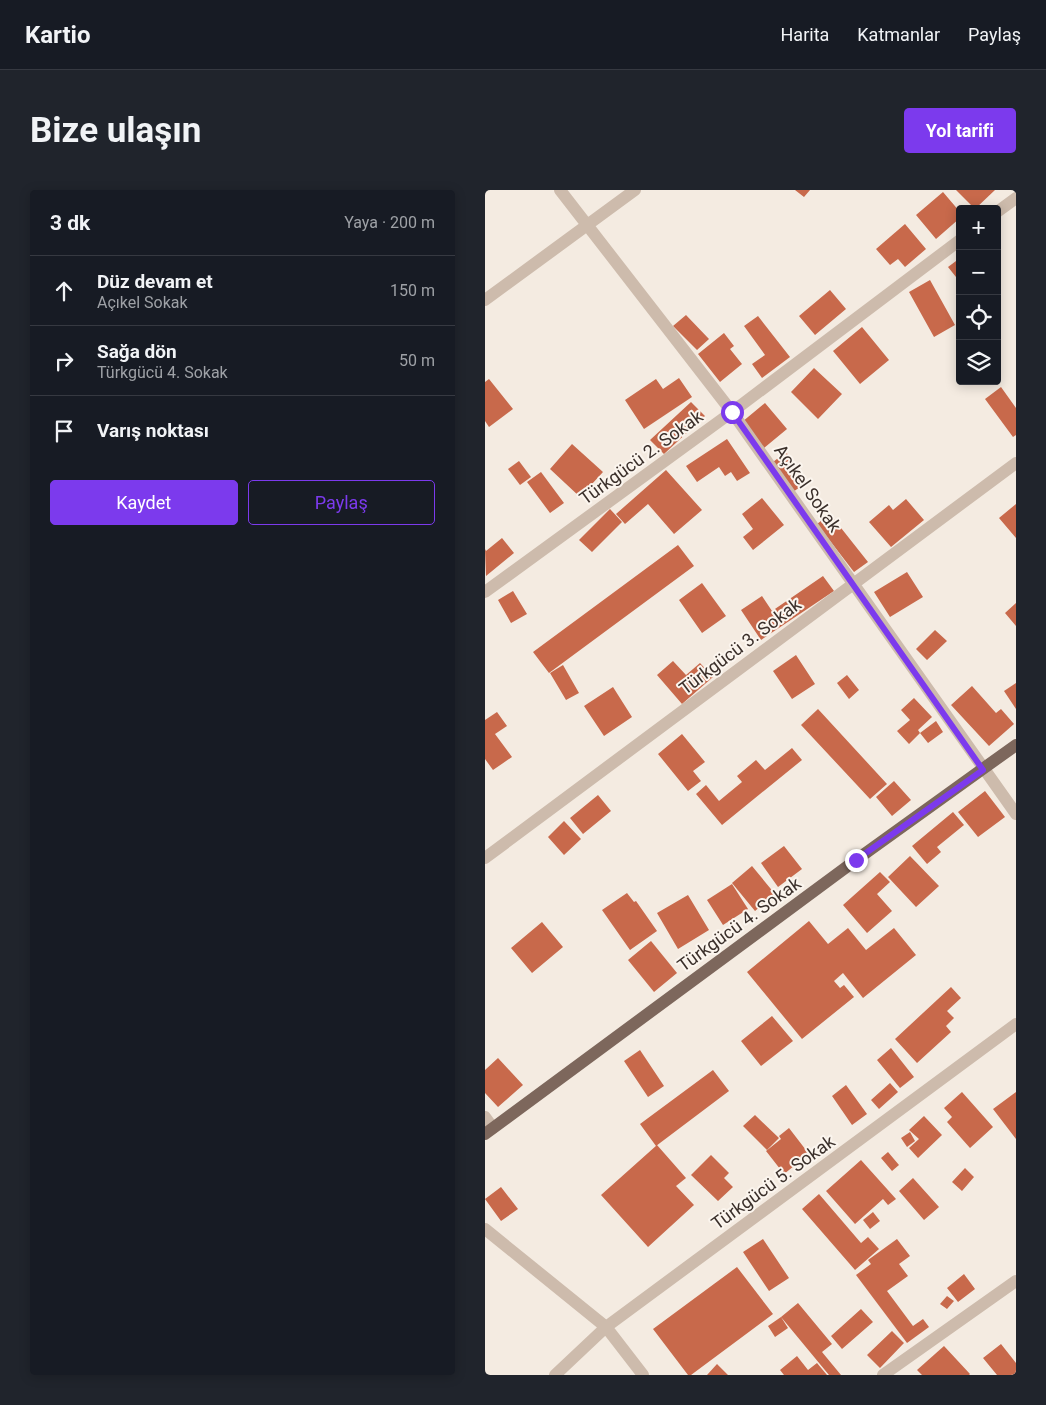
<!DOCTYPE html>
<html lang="tr">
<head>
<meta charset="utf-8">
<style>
  :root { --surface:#171b24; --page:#20242c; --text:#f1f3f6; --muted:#9ea1a6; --line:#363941; --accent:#7c3aed }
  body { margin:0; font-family:Roboto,sans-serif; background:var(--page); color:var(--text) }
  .controls { position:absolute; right:15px; top:15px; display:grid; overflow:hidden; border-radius:5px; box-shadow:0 2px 12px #0003 }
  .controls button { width:45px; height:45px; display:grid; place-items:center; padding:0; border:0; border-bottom:1px solid var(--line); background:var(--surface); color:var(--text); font:25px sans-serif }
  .stop { position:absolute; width:15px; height:15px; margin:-11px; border:4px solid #7c3aed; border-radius:50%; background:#fff }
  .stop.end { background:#7c3aed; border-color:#fff; box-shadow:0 1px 5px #0008 }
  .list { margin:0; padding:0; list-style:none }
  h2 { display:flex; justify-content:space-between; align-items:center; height:65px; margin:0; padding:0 20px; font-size:21px }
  h2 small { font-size:16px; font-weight:400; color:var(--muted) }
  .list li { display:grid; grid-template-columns:32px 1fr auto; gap:15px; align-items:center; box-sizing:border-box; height:70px; padding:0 20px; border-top:1px solid var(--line) }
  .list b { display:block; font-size:19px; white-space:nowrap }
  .list p { margin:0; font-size:16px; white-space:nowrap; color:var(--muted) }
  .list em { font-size:16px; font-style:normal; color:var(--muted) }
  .actions { display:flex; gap:10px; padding:15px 20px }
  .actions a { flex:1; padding:11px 0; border:1px solid var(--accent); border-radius:5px; text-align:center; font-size:18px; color:var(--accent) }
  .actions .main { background:var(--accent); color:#fff }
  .icon { flex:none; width:28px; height:28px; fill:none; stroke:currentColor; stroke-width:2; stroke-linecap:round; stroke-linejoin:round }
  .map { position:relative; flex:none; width:531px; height:1185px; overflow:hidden; border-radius:5px }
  header { display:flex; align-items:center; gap:30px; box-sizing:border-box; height:70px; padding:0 25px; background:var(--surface); border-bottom:1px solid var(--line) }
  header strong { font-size:24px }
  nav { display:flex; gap:28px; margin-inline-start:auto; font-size:18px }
  .intro { display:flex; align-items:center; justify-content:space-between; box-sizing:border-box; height:120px; padding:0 30px }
  h1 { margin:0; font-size:35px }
  .button { padding:12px 22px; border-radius:5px; background:var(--accent); color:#fff; font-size:18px; font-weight:700 }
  main { display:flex; gap:30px; padding:0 30px }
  aside { flex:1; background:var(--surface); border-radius:5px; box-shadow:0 2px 12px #0003 }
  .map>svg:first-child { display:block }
</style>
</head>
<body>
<header>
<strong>Kartio</strong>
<nav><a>Harita</a><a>Katmanlar</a><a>Paylaş</a></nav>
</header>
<div class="intro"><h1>Bize ulaşın</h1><a class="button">Yol tarifi</a></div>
<main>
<aside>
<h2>3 dk<small>Yaya · 200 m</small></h2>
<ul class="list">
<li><svg class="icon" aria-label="ahead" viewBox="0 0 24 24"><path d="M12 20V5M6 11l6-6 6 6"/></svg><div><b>Düz devam et</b><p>Açıkel Sokak</p></div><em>150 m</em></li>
<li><svg class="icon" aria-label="right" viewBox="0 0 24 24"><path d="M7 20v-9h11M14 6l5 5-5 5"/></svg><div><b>Sağa dön</b><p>Türkgücü 4. Sokak</p></div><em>50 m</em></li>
<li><svg class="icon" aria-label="arrive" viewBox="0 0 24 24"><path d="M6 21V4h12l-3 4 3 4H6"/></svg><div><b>Varış noktası</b></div></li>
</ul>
<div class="actions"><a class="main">Kaydet</a><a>Paylaş</a></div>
</aside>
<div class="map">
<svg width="531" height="1185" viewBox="0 0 531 1185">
  <rect width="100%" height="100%" fill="#f4ebe1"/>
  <path fill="#c8694b" d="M310,0h15l-6,7z
    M471,0h39l-20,19z
    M458,2l17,20v6l-24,21 -20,-24z
    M420,34l21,25 -21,18 -7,-8 -8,6 -14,-16z
    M475,68v24l-12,-15z
    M445,90l25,45 -21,12 -25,-45z
    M345,100l16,19 -31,26 -16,-19z
    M201,125l23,24 -12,11 -24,-24z
    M273,126l32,41 -28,21 -10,-14 13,-9 -21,-29z
    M377,137l27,33 -29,24 -27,-33z
    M239,143l10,13 -4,3 12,15 -22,18 -22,-28z
    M329,178l28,26 -24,25 -27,-27z
    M194,188l13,19 -48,32 -19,-29 31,-21 7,10z
    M4,189l24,30 -24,18 -4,-6v-39z
    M516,197l15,21v27l-3,2 -28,-38z
    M206,212l14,14 -41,38 -14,-14z
    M280,213l22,26 -23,19 -22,-26z
    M242,249l23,34 -13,8 -6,-9 -6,4 -6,-9 -22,15 -11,-16z
    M87,254l31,28 -23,25 -30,-28z
    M301,262l21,30 -14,10 -20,-30z
    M34,271l12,16 -11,8 -12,-16z
    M181,280l36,40 -28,24 -26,-30 -23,20 -9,-10z
    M56,282l23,31 -14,10 -23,-31z
    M277,308l22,27 -31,25 -10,-13 10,-8 -11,-15z
    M421,309l18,21 -33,27 -22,-25 20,-17 4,5z
    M531,314v34l-17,-20z
    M125,319l12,13 -30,30 -13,-12z
    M345,324l38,48 -14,10 -37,-48z
    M17,348l12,15 -28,23 -1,-27 1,2z
    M193,355l16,21 -145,107 -16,-21z
    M422,382l16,25 -33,20 -16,-25z
    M338,386l11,15 -73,49 -20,-30 21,-14 10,15z
    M217,393l24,33 -24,17 -23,-33z
    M28,401l14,23 -16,9 -13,-23z
    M531,413v23l-11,-13z
    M450,440l12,11 -20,19 -11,-11z
    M311,465l19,29 -23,15 -19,-28z
    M188,471l13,14 14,-12 13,14 -31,27 -25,-29z
    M78,475l16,28 -13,7 -16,-27z
    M362,485l12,15 -10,9 -12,-16z
    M531,493v26l-12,-18z
    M487,496l24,27 5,-4 13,15 -25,22 -38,-41z
    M128,497l19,30 -28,19 -20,-30z
    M429,508l18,19 -14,13 2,3 -11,11 -12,-13 13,-11 -9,-10z
    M333,519l69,75 -17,15 -69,-74z
    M12,522l10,14 -12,8 17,23 -19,13 -8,-11v-39z
    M451,531l7,11 -15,11 -8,-10z
    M197,544l23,28 -12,9 8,10 -13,10 -30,-37z
    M307,558l10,12 -80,65 -26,-31 10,-9 13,16 23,-19 -5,-6 19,-16 9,10z
    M409,591l17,19 -19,16 -16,-19z
    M500,601l20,26 -27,20 -20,-25z
    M113,605l13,16 -28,23 -13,-16z
    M468,622l11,13 -27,22 4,5 -14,12 -15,-18z
    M79,631l17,18 -17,16 -16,-18z
    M299,656l18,23 -24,18 -17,-24z
    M425,666l29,30 -23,21 -28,-30z
    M267,676l23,28 -20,17 -23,-28z
    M395,682l10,10 -13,12 15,17 -25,22 -24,-28z
    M247,694l16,25 -25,16 -16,-25z
    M142,703l7,9 2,-1 21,30 -27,19 -28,-40z
    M203,705l21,35 -31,19 -21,-36z
    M324,731l19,23 20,-16 18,22 28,-22 22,27 -53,43 -20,-25 -9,8 6,7 4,-3 10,12 -52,42 -55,-67z
    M57,732l21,25 -31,26 -21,-25z
    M166,751l26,32 -23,19 -26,-32z
    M466,797l10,11 -14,13 7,7 -8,8 5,6 -34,31 -22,-24z
    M287,826l21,25 -32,25 -20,-25z
    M406,858l23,29 -14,11 -23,-28z
    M155,860l24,36 -16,11 -24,-36z
    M13,868l25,27 -25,22 -13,-14v-23z
    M228,880l16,21 -73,55 -16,-22z
    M405,893l8,9 -19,17 -8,-9z
    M361,895l21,29 -15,11 -20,-29z
    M477,902l31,35 -23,21 -23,-26 5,-5 -8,-9z
    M531,902v47l-23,-30z
    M270,925l24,23 -12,12 -24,-24z
    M439,926l18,19 -24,23 -9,-10 10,-9 -10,-9z
    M304,938l20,26 -25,20 -18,-23 15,-12 -2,-3z
    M425,942l5,9 -8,6 -6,-9z
    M172,955l29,33 -10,8 18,19 -46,42 -47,-52z
    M403,962l11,13 -7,6 -11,-13z
    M226,965l18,18 -5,5 9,9 -15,14 -27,-26z
    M376,970l35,39 -8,6 -5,-6 -28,25 -29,-33z
    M480,978l9,9 -12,14 -10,-9z
    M428,988l26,29 -15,13 -25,-29z
    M16,997l17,22 -17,12 -16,-22z
    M334,1004l42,49 7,-6 11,12 -24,21 -53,-61z
    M388,1022l7,9 -10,8 -7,-9z
    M278,1049l26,39 -20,13 -26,-39z
    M412,1049l13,17 -11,8 9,12 -21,15 26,35 10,-7 6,8 -22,16 -51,-68 15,-11 -3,-4z
    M252,1077l36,47 -82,61h-3l-35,-46z
    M479,1084l11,15 -17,13 -11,-14z
    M462,1106l7,5 -7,8 -7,-5z
    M313,1113l34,41 -10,8 19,23h-12l-48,-58z
    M376,1119l12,13 -31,27 -11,-13z
    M296,1127l7,11 -13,9 -7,-11z
    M407,1141l12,12 -24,25 -13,-13z
    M516,1154l15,19v12h-19l-14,-17z
    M459,1156l26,28 -1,1h-47l-5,-5z
    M312,1166l11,14 9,-7 10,12h-43l-4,-5z
    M232,1174l11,11h-21z"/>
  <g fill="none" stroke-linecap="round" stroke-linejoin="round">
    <path stroke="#cdbbac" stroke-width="12" d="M75,0l172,222 284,402
      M512,22l19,-14
      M0,110l150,-110
      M0,402l247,-180 228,-172
      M0,668l531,-395
      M0,927l8,11
      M0,1039l121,98 37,48
      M70,1185l51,-48 410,-303
      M398,1185l133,-94"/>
    <path stroke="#7d675c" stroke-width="12" d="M0,944l371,-274 160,-115"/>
  </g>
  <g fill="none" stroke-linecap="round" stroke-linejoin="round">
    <path stroke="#7c3aed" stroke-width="6" d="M247,222l251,358 -127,90"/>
  </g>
  <g text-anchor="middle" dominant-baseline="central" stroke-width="4" stroke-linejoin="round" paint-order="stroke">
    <g font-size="18" fill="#3b302b" stroke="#fbf5ee">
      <text transform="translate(156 267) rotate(-36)">Türkgücü 2. Sokak</text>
      <text transform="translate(323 298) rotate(55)">Açıkel Sokak</text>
      <text transform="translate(255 456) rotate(-37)">Türkgücü 3. Sokak</text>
      <text transform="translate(254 734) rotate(-36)">Türkgücü 4. Sokak</text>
      <text transform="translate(288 992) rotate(-36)">Türkgücü 5. Sokak</text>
    </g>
  </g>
</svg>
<div class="controls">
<button>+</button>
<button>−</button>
<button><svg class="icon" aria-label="locate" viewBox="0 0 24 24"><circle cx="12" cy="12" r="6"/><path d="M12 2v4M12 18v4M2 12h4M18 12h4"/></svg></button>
<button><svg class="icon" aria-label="layers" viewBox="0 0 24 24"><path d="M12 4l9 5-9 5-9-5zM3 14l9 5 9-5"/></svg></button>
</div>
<div class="stop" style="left:247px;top:222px"></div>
<div class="stop end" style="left:371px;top:670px"></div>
</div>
</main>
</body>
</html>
